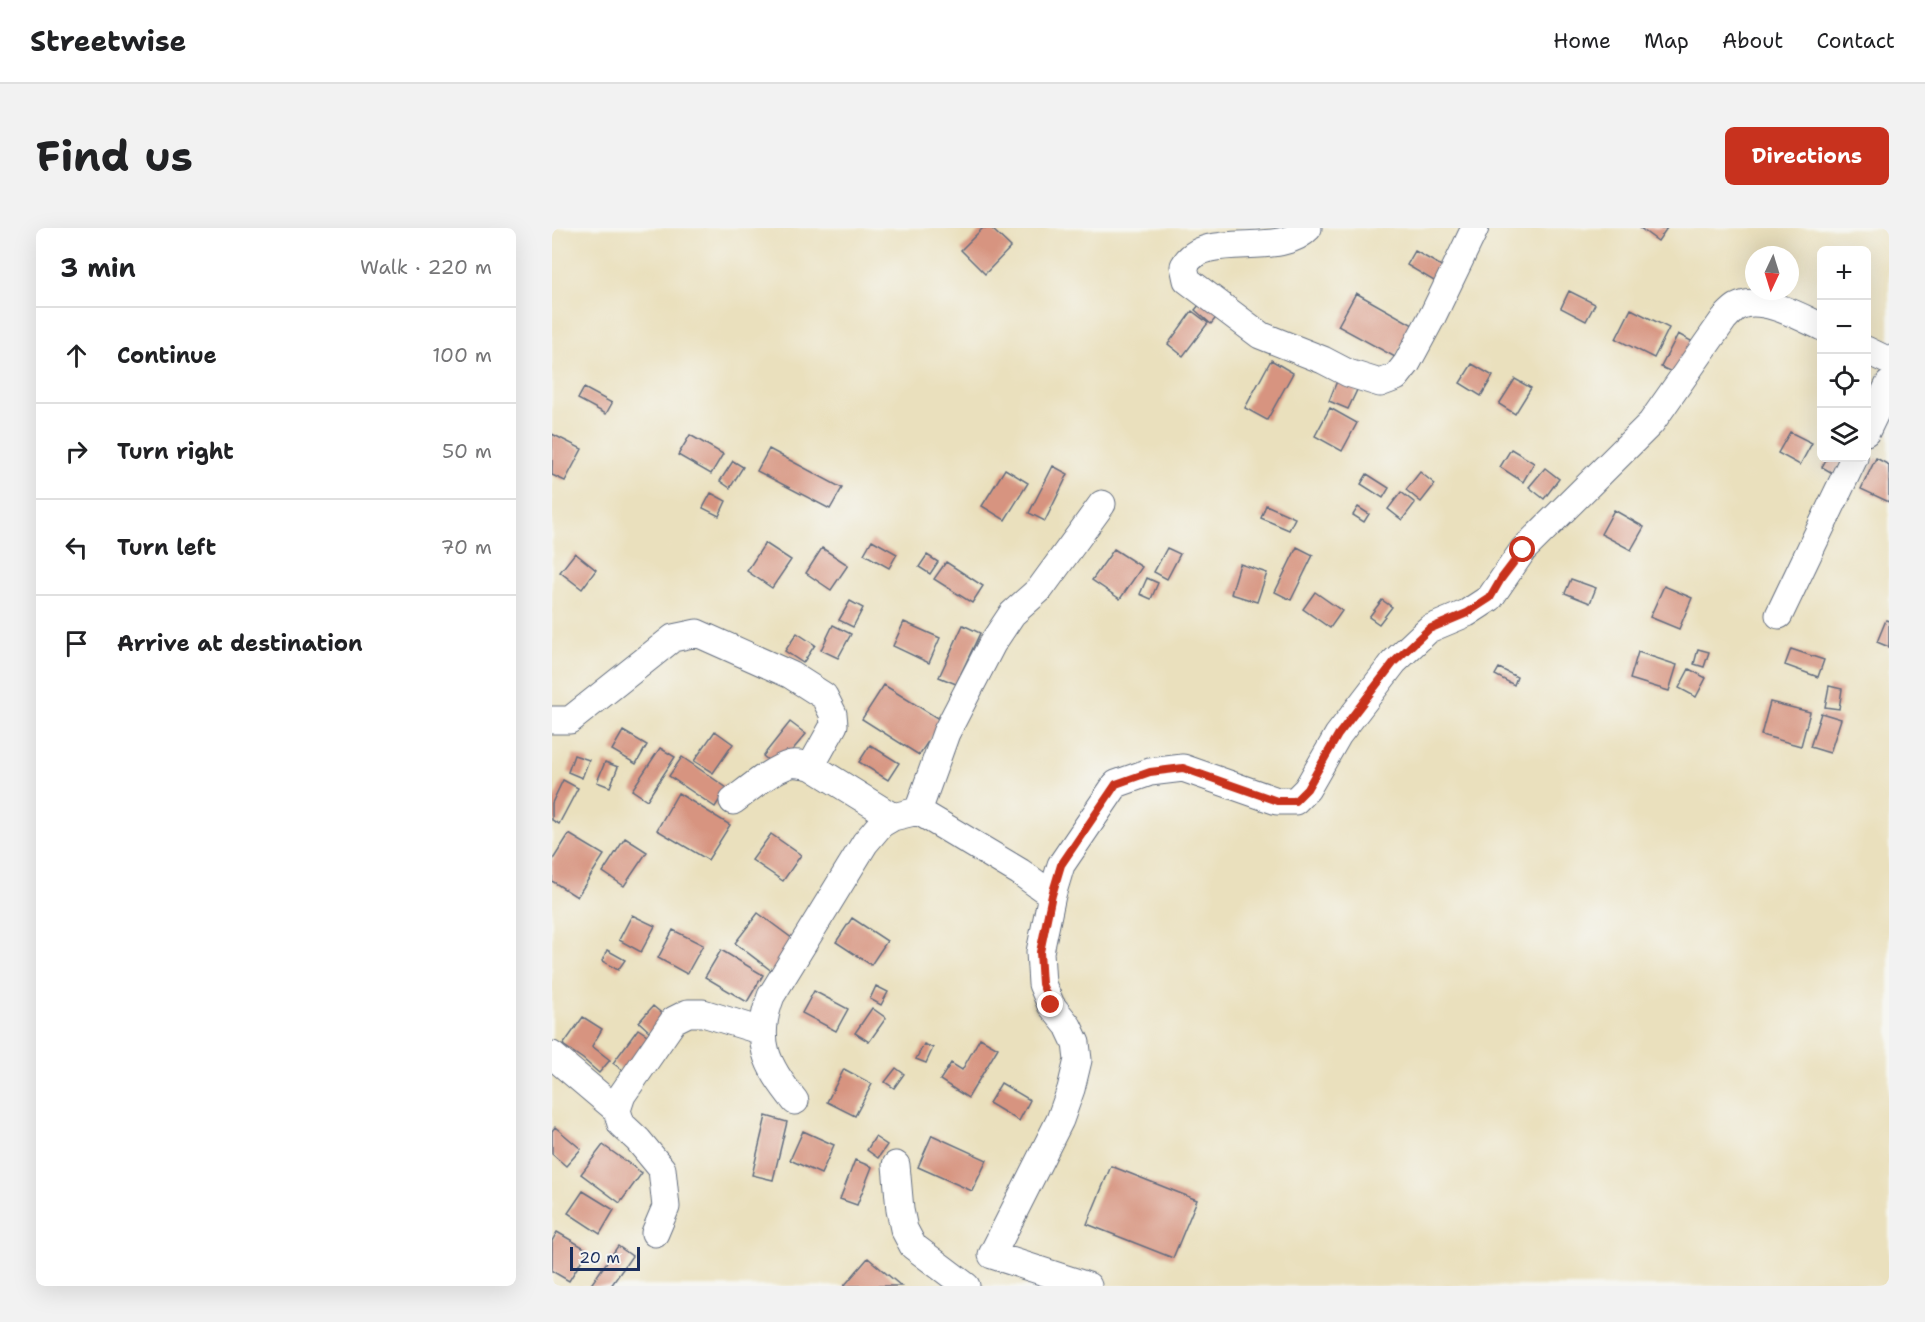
<!DOCTYPE html>
<html lang="en">
<head>
<meta charset="utf-8">
<style>
  :root { --surface:#fff; --page:#f2f2f2; --text:#202124; --muted:#757577; --line:#e0e0e0; --accent:#c8321e }
  body { margin:0; font-family:"Shantell Sans",sans-serif; background:var(--page); color:var(--text) }
  .controls { position:absolute; right:18px; top:18px; display:grid; overflow:hidden; border-radius:9px; box-shadow:0 6px 24px #0002 }
  .controls button { width:54px; height:54px; display:grid; place-items:center; padding:0; border:0; border-bottom:2px solid var(--line); background:var(--surface); color:var(--text); font:30px sans-serif }
  .compass { position:absolute; left:1193px; top:18px; width:54px; height:54px; border-radius:50%; background:var(--surface); box-shadow:0 6px 24px #0002; rotate:184deg }
  .scale { position:absolute; left:18px; bottom:15px; width:70px; box-sizing:border-box; padding-left:6px; border:3px solid #1b2f5e; border-top:0; font-size:16px; line-height:21px; white-space:nowrap; color:#1b2f5e; -webkit-text-stroke:4px #f6f6f2; paint-order:stroke }
  .stop { position:absolute; width:18px; height:18px; margin:-14px; border:4px solid #c8321e; border-radius:50%; background:#fff }
  .stop.end { background:#c8321e; border-color:#fff; box-shadow:0 2px 6px #0008 }
  .list { margin:0; padding:0; list-style:none }
  h2 { display:flex; justify-content:space-between; align-items:center; height:78px; margin:0; padding:0 24px; font-size:26px }
  h2 small { font-size:20px; font-weight:400; color:var(--muted) }
  .list li { display:grid; grid-template-columns:39px 1fr auto; gap:18px; align-items:center; box-sizing:border-box; height:96px; padding:0 24px; border-top:2px solid var(--line) }
  .list b { display:block; font-size:22px; white-space:nowrap }
  .list em { font-size:20px; font-style:normal; color:var(--muted) }
  .icon { flex:none; width:33px; height:33px; fill:none; stroke:currentColor; stroke-width:2; stroke-linecap:round; stroke-linejoin:round }
  .map { position:relative; flex:none; width:1337px; height:1058px; overflow:hidden; border-radius:9px }
  header { display:flex; align-items:center; gap:36px; box-sizing:border-box; height:84px; padding:0 30px; background:var(--surface); border-bottom:2px solid var(--line) }
  header strong { font-size:28px }
  nav { display:flex; gap:33px; margin-inline-start:auto; font-size:21px }
  .intro { display:flex; align-items:center; justify-content:space-between; box-sizing:border-box; height:144px; padding:0 36px }
  h1 { margin:0; font-size:42px }
  .button { padding:15px 27px; border-radius:9px; background:var(--accent); color:#fff; font-size:21px; font-weight:700 }
  main { display:flex; gap:36px; padding:0 36px }
  aside { flex:1; background:var(--surface); border-radius:9px; box-shadow:0 6px 24px #0002 }
  .map>svg:first-child { display:block }
</style>
</head>
<body>
<header>
<strong>Streetwise</strong>
<nav><a>Home</a><a>Map</a><a>About</a><a>Contact</a></nav>
</header>
<div class="intro"><h1>Find us</h1><a class="button">Directions</a></div>
<main>
<aside>
<h2>3 min<small>Walk · 220 m</small></h2>
<ul class="list">
<li><svg class="icon" aria-label="ahead" viewBox="0 0 24 24"><path d="M12 20V5M6 11l6-6 6 6"/></svg><div><b>Continue</b></div><em>100 m</em></li>
<li><svg class="icon" aria-label="right" viewBox="0 0 24 24"><path d="M7 20v-9h11M14 6l5 5-5 5"/></svg><div><b>Turn right</b></div><em>50 m</em></li>
<li><svg class="icon" aria-label="left" viewBox="0 0 24 24"><path d="M17 20v-9H6M10 6l-5 5 5 5"/></svg><div><b>Turn left</b></div><em>70 m</em></li>
<li><svg class="icon" aria-label="arrive" viewBox="0 0 24 24"><path d="M6 21V4h12l-3 4 3 4H6"/></svg><div><b>Arrive at destination</b></div></li>
</ul>
</aside>
<div class="map">
<svg width="1337" height="1058" viewBox="0 0 1337 1058">
  <rect width="100%" height="100%" fill="#f6f6f2"/>
  <filter id="ink" filterUnits="userSpaceOnUse"><feTurbulence type="fractalNoise" baseFrequency=".0167" numOctaves="2"/><feDisplacementMap in="SourceGraphic" scale="12" xChannelSelector="R" yChannelSelector="G"/><feConvolveMatrix kernelMatrix="1 2 1 2 8 2 1 2 1" color-interpolation-filters="sRGB"/></filter>
  <filter id="wash" filterUnits="userSpaceOnUse"><feTurbulence type="fractalNoise" baseFrequency=".008" numOctaves="4" result="noise"/><feDisplacementMap in="SourceGraphic" scale="24" xChannelSelector="R" yChannelSelector="G"/><feGaussianBlur stdDeviation="1.35" result="paint"/><feColorMatrix in="noise" values="0 0 0 0 0 0 0 0 0 0 0 0 0 0 0 0 0 1.4 0 .05"/><feComposite in="paint" operator="in"/></filter>
  <g filter="url(#wash)">
    <rect width="100%" height="100%" fill="#eae0bd"/>
    <g id="blocks">
      <path fill="#d79480" d="M431,0h8l20,19 -26,27 -24,-24z
        M1088,0h27l-9,13z
        M863,23l32,18 -8,15 -32,-19z
        M1017,63l26,13 -9,17 -25,-13z
        M804,65l57,32 -18,32 -57,-31z
        M654,69l16,13 -11,14 -16,-14z
        M1079,81l38,19 -15,30 -38,-19z
        M640,83l16,12 -25,33 -15,-12z
        M1126,106l15,8 -17,32 -15,-7z
        M719,132l22,13 -26,47 -22,-12z
        M920,136l21,12 -12,20 -21,-13z
        M963,151l16,9 -16,26 -16,-10z
        M785,153l20,9 -9,19 -19,-8z
        M32,160l28,15 -6,11 -28,-15z
        M778,180l27,15 -15,28 -27,-15z
        M1238,204l22,11 -12,22 -22,-12z
        M0,206l30,15 -17,32 -13,-6z
        M138,207l33,19 -12,20 -33,-19z
        M217,221l73,39 -12,21 -73,-38z
        M959,221l23,14 -11,19 -23,-15z
        M1275,230h16l-9,16 -12,-7z
        M1324,230l13,7v37l-28,-13z
        M181,233l10,6 -13,21 -10,-7z
        M501,238l15,8 -23,47 -16,-8z
        M993,240l14,11 -15,20 -15,-12z
        M453,241l23,14 -23,37 -23,-14z
        M868,244l15,12 -14,18 -15,-12z
        M815,246l22,14 -6,10 -22,-14z
        M849,264l14,11 -13,17 -14,-11z
        M159,265l15,8 -7,15 -16,-8z
        M714,277l29,13 -6,12 -28,-12z
        M806,279l11,7 -5,8 -11,-7z
        M1062,282l30,17 -13,23 -30,-16z
        M320,312l25,14 -8,14 -25,-14z
        M213,315l26,17 -19,28 -25,-17z
        M745,319l16,8 -22,45 -16,-8z
        M270,320l26,17 -17,25 -25,-17z
        M615,320l13,6 -13,25 -13,-7z
        M562,321l28,18 -22,32 -28,-19z
        M23,325l21,17 -14,19 -22,-17z
        M375,327l11,7 -8,12 -11,-7z
        M394,334l37,24 -11,17 -38,-24z
        M688,336l27,9 -10,29 -26,-8z
        M595,350l11,5 -7,16 -11,-5z
        M1019,351l25,9 -6,15 -25,-10z
        M1112,358l28,12 -13,31 -29,-12z
        M763,364l27,19 -12,17 -27,-19z
        M830,372l10,7 -13,17 -10,-7z
        M298,373l13,7 -10,19 -14,-7z
        M1334,392l3,1v26l-12,-5z
        M352,394l36,16 -11,25 -36,-17z
        M281,397l18,9 -13,24 -17,-8z
        M411,397l17,8 -24,51 -17,-7z
        M245,405l18,12 -12,18 -18,-12z
        M1146,421l11,3 -5,15 -10,-3z
        M1239,421l33,11 -6,17 -33,-12z
        M1086,424l39,13 -8,26 -39,-12z
        M947,440l18,9 -3,8 -19,-10z
        M1137,441l17,9 -10,19 -17,-9z
        M332,457l58,36 -23,34 -57,-36z
        M1277,458l13,3 -3,20 -14,-2z
        M1218,474l40,10 -9,34 -40,-11z
        M1269,485l20,6 -11,34 -20,-6z
        M238,494l16,12 -29,34 -14,-12z
        M71,503l24,14 -11,19 -24,-14z
        M163,503l18,13 -20,29 -19,-12z
        M318,517l29,18 -11,17 -29,-18z
        M108,520l15,9 -28,43 -15,-10z
        M22,527l15,5 -7,18 -14,-6z
        M130,529l45,31 -12,19 -46,-31z
        M53,534l13,5 -8,20 -13,-5z
        M11,552l15,8 -19,36 -7,-4v-17z
        M126,565l52,32 -22,35 -51,-30z
        M17,606l35,21 -27,42 -25,-16v-20z
        M219,606l30,21 -18,26 -31,-21z
        M73,610l22,14 -23,34 -21,-14z
        M206,685l39,29 -24,30 -38,-29z
        M80,687l23,11 -14,26 -22,-12z
        M300,690l35,23 -16,24 -35,-23z
        M121,702l30,15 -16,29 -29,-16z
        M55,722l18,10 -7,10 -16,-9z
        M169,722l42,25 -16,27 -42,-25z
        M324,758l12,6 -7,13 -11,-6z
        M262,763l34,18 -12,22 -34,-18z
        M101,778l12,10 -14,17 -12,-11z
        M320,780l14,10 -17,24 -14,-9z
        M31,789l19,12 -10,17 18,14 -11,13 -16,-14 -20,-14z
        M86,801l15,10 -25,35 -15,-11z
        M428,810l18,10 -30,50 -28,-18 11,-17 11,7z
        M372,816l9,4 -7,15 -10,-4z
        M344,840l8,6 -10,14 -9,-6z
        M292,841l28,15 -17,32 -28,-14z
        M449,855l29,17 -11,21 -30,-18z
        M214,888l21,6 -14,58 -21,-5z
        M3,899l26,22 -15,17 -14,-12v-23z
        M251,903l31,14 -13,29 -31,-14z
        M380,907l55,25 -15,31 -54,-24z
        M323,909l12,8 -9,13 -11,-8z
        M51,917l39,28 -22,30 -39,-29z
        M303,932l17,7 -15,38 -17,-6z
        M559,938l86,34 -24,58 -86,-34z
        M31,963l31,19 -14,24 -32,-21z
        M5,1004l31,18 -19,31 -17,-10v-30z
        M66,1018l14,10 -21,30h-21z
        M316,1030l33,28h-57z"/>
    </g>
  </g>
  <g filter="url(#ink)">
    <use href="#blocks" fill-opacity="0" stroke="#636d7f" stroke-width="1.5"/>
    <g fill="none" stroke-linecap="round" stroke-linejoin="round">
      <defs>
        <path id="street" d="M756,0c-30,32 -103,0 -124,38l3,14 73,55 63,25 25,13 32,10 16,-6 11,-14 26,-48 42,-87
          M1314,122l23,11
          M1314,204l23,-48
          M1227,387l75,-157
          M0,492h18l103,-82 24,-5 94,42 33,21 9,18 1,11 -23,41
          M181,573c16,-12 39,-32 58,-37 7,-1 13,1 20,2l82,51
          M500,667l-32,-23 -102,-61 28,-78 46,-89 20,-30 28,-25 62,-85
          M0,827l65,55
          M243,873c-29,-36 -41,-60 -24,-105l94,-153 16,-19 12,-7 25,-6
          M344,937l4,45 4,19 9,17 53,40
          M103,1005l11,-26 -4,-38 -24,-29 -17,-16 -4,-14 5,-15 52,-75 14,-7h15l59,18
          M536,1058l-96,-31 68,-135 11,-31 7,-29 -2,-17 -8,-17 -17,-21 -9,-21 -2,-32 12,-57 9,-30 55,-81 34,-12 33,-4 94,33h18l12,-12 31,-54 56,-73 35,-33 38,-16 23,-15 33,-48 128,-127 73,-104c4,-4 9,-10 13,-12 23,-13 64,10 85,20"/>
      </defs>
      <use href="#street" stroke="#636d7f" stroke-width="29"/>
      <use href="#street" stroke="#fff" stroke-width="27"/>
    </g>
  </g>
  <g fill="none" stroke-linecap="round" stroke-linejoin="round" filter="url(#ink)">
    <path stroke="#c8321e" stroke-width="8" d="M499,777l-9,-21 -2,-32 12,-57 9,-30 55,-81 34,-12 33,-4 94,33h18l12,-12 31,-54 56,-73 35,-33 38,-16 23,-15 11,-19 22,-29"/>
  </g>
</svg>
<div class="controls">
<button>+</button>
<button>−</button>
<button><svg class="icon" aria-label="locate" viewBox="0 0 24 24"><circle cx="12" cy="12" r="6"/><path d="M12 2v4M12 18v4M2 12h4M18 12h4"/></svg></button>
<button><svg class="icon" aria-label="layers" viewBox="0 0 24 24"><path d="M12 4l9 5-9 5-9-5zM3 14l9 5 9-5"/></svg></button>
</div>
<svg class="compass" viewBox="-18 -18 36 36"><path d="M0-13l5 13h-10z" fill="#e53935"/><path d="M0 13l5-13h-10z" fill="#757577"/></svg>
<div class="scale">20 m</div>
<div class="stop" style="left:971px;top:322px"></div>
<div class="stop end" style="left:499px;top:777px"></div>
</div>
</main>
</body>
</html>
